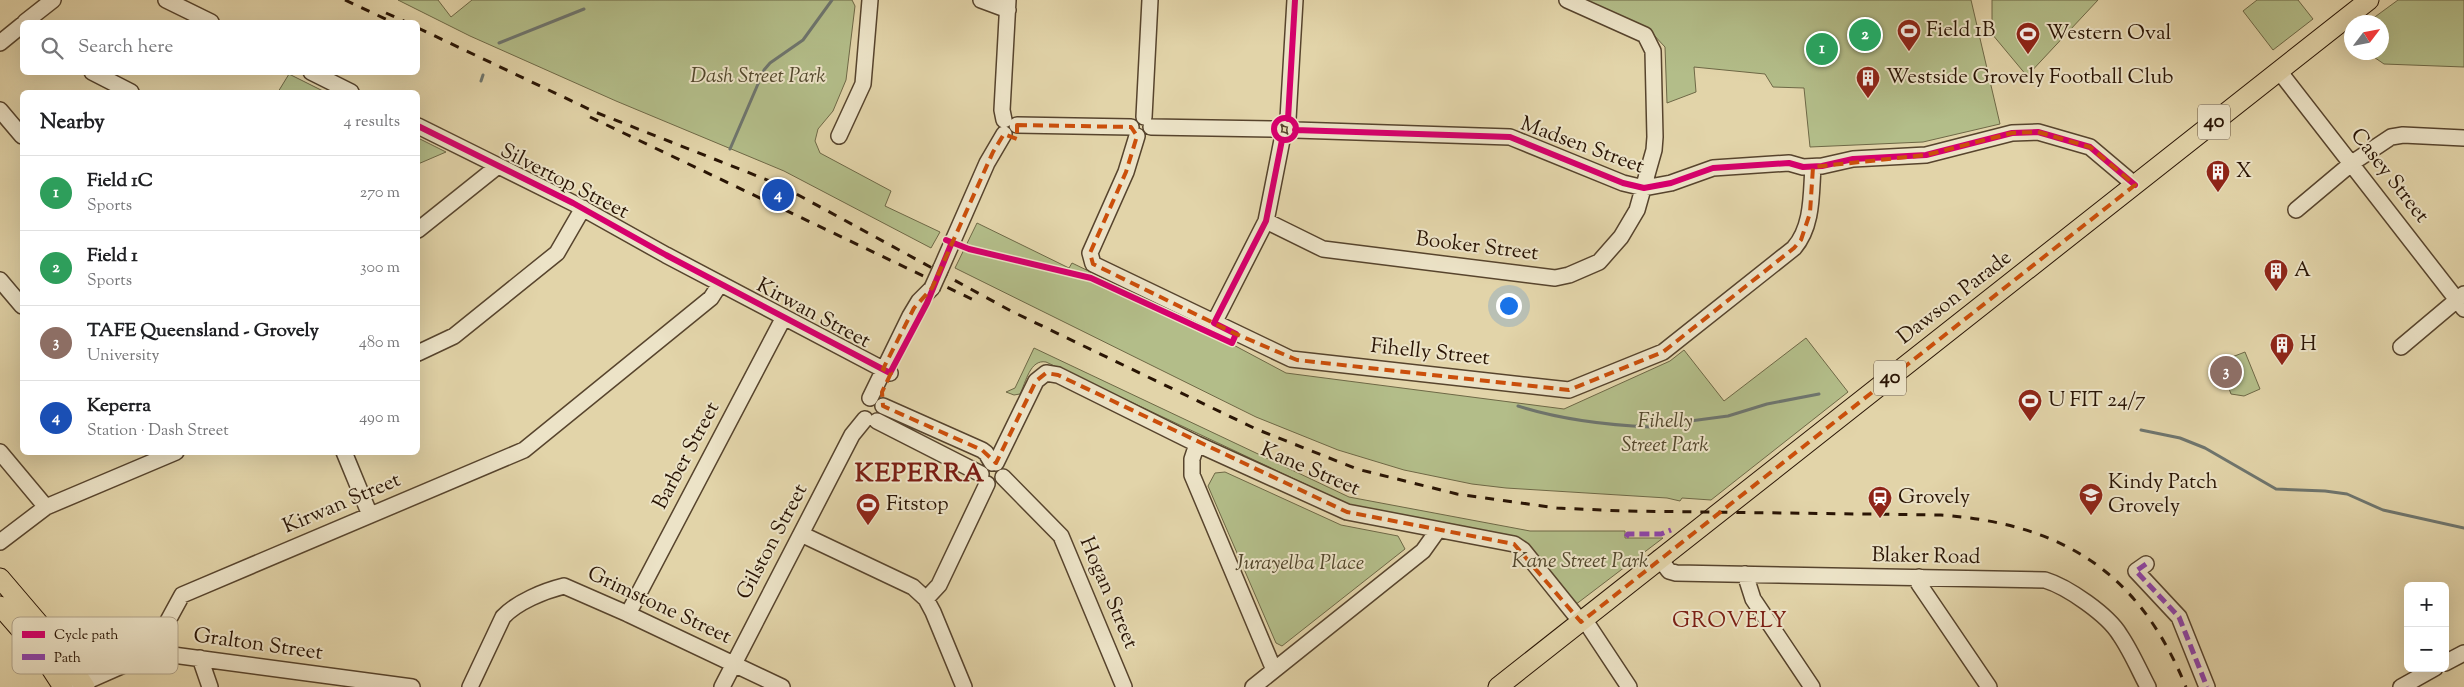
<!DOCTYPE html>
<html lang="en">
<head>
<meta charset="utf-8">
<style>
  :root { --surface:#fff; --page:#f2f2f2; --text:#202124; --muted:#757577; --line:#e0e0e0; --accent:#8f2418 }
  body { margin:0; font-family:"Sorts Mill Goudy",serif; background:var(--page); color:var(--text) }
  .controls { position:absolute; right:15px; bottom:15px; display:grid; overflow:hidden; border-radius:8px; box-shadow:0 5px 20px #0002 }
  .controls button { width:45px; height:45px; display:grid; place-items:center; padding:0; border:0; border-bottom:1px solid var(--line); background:var(--surface); color:var(--text); font:25px sans-serif }
  .compass { position:absolute; left:2344px; top:15px; width:45px; height:45px; border-radius:50%; background:var(--surface); box-shadow:0 5px 20px #0002; rotate:58deg }
  .you { position:absolute; left:1508px; top:305px; width:18px; height:18px; margin:-12px; border:4px solid #fff; border-radius:50%; background:#1a73e8; box-shadow:0 0 0 8px #1a73e833 }
  .badge { display:grid; place-items:center; width:32px; height:32px; border-radius:50%; background:var(--accent); color:#fff; font-size:16px; font-weight:700 }
  .pin { position:absolute; translate:-50% -50%; border:2px solid #fff; box-shadow:0 1px 5px #0006 }
  .list { margin:0; padding:0; list-style:none }
  h2 { display:flex; justify-content:space-between; align-items:center; height:65px; margin:0; padding:0 20px; font-size:21px }
  h2 small { font-size:16px; font-weight:400; color:var(--muted) }
  .list li { display:grid; grid-template-columns:32px 1fr auto; gap:15px; align-items:center; box-sizing:border-box; height:75px; padding:0 20px; border-top:1px solid var(--line) }
  .list b { display:block; font-size:19px; white-space:nowrap }
  .list p { margin:0; font-size:16px; white-space:nowrap; color:var(--muted) }
  .list em { font-size:16px; font-style:normal; color:var(--muted) }
  .icon { flex:none; width:28px; height:28px; fill:none; stroke:currentColor; stroke-width:2; stroke-linecap:round; stroke-linejoin:round }
  .map { position:relative; flex:none; width:2464px; height:687px; overflow:hidden }
  .search { position:absolute; background:var(--surface); box-shadow:0 5px 20px #0002; left:20px; top:20px; width:400px; height:55px; display:flex; align-items:center; gap:12px; box-sizing:border-box; padding:0 18px; border-radius:8px; color:var(--muted); font-size:19px }
  .panel { position:absolute; background:var(--surface); box-shadow:0 5px 20px #0002; left:20px; top:90px; width:400px; height:365px; border-radius:8px }
  .map>svg:first-child { display:block }
</style>
</head>
<body>
<div class="map">
<svg width="2464" height="687" viewBox="0 0 2464 687">
  <rect width="100%" height="100%" fill="#e2d4a9"/>
  <filter id="stains"><feTurbulence type="fractalNoise" baseFrequency=".004" numOctaves="4"/><feColorMatrix values="0 0 0 0 .2 0 0 0 0 .09 0 0 0 0 .02 0 0 0 .5 -.17"/></filter>
  <radialGradient id="worn" r=".72"><stop offset=".6" stop-color="#630" stop-opacity="0"/><stop offset="1" stop-color="#630" stop-opacity=".3"/></radialGradient>
  <path fill="#b3bd89" stroke="#6e6846" d="M398,0h40l13,17 21,-17h380l3,6 -9,74 -13,31 -15,18 -3,12 5,12 71,38 -6,15 55,26 -9,16 -147,-77 -168,-70 -146,-65z
    M1581,0h390l29,124 -77,18 -113,5 -6,-59 -31,-1 -8,-13 -71,-7 2,25 -29,11 -2,-56 -14,-15z
    M1992,0h106l-71,76 -35,-42z
    M2257,0h41l15,19 -40,31 -30,-39z
    M2398,0h66v67l-80,-3 -16,-11 14,-1v-30h-14z
    M289,74l36,18h-47z
    M418,138l28,14 -28,12z
    M977,223l92,45 3,-5 79,38 135,72 278,36 106,-48 14,-11 40,51 82,-63 42,54 -137,108 -29,-2 -2,3 -13,-3 -161,-10 -34,-4 -68,-14 -66,-20 -82,-33 -301,-149z
    M1034,348l315,149 181,34h95v7h38l-88,67 -41,-54 -180,-44 -308,-145c-16,-3 -20,20 -26,32l-6,1 -8,-3 9,-4z
    M2245,352l15,37 -16,7 -13,-2 -12,-32z
    M1225,472l116,53 57,11 7,13 -123,97 -6,-3 -68,-157 7,-13z"/>
  <g fill="none" stroke-linecap="round" stroke-linejoin="round">
    <path stroke="#6e756e" stroke-width="3" d="M499,43l85,-34
      M481,81l2,-6
      M730,149l34,-79 6,-7 33,-23 29,-40
      M1518,406c44,14 87,19 133,21
      M1660,425l68,-9 39,-12 52,-10
      M2141,430l39,8 25,10 71,41 49,2 22,3 36,16 81,18"/>
    <defs>
      <path id="minor" d="M166,0l45,22
        M981,0l27,10
        M25,22l28,-22
        M0,43l22,-18
        M2279,71l185,238
        M92,72l39,20
        M311,72l40,20
        M0,110l22,26
        M1144,117l6,-117
        M1288,119l7,-119
        M1004,120l-2,-10 6,-110
        M1017,125l114,2
        M418,126l155,77 93,52 224,118
        M1151,127l123,2
        M1295,130l215,7 113,46 21,5 27,-5 42,-15 76,-5 14,4 19,-1 31,-7 73,-4 86,-22 26,-1 52,15 45,38
        M839,136l24,-52 7,-84
        M1137,136l-11,36 -36,81 3,11 198,95 278,31 94,-38 131,-104c19,-22 17,-54 19,-81
        M2296,210l56,-47 39,-26 12,-2 61,3
        M1266,221l57,28 232,29 14,-3 30,-13 22,-25 16,-27 17,-60 1,-13 -2,-86 -8,-16 -78,-35
        M418,230l80,-64
        M941,268l46,-105 17,-29
        M0,280l22,26
        M1214,323l52,-102 16,-81
        M2401,347l63,-53
        M418,353l36,-17 103,-83 26,-45
        M870,398l40,-82 9,-15 13,-13
        M883,406l99,44 4,3 6,10
        M877,421l104,53
        M1197,444l-5,15v16l82,195
        M0,452l46,55
        M344,452l26,63
        M996,463l40,-82 10,-8 12,2 139,69 150,68 167,32 9,6 58,72
        M1003,477l58,59 63,151
        M801,534l112,53 13,12 7,13 31,75
        M0,542l46,-35 130,-55
        M1659,558l10,13 7,2 369,7c23,7 63,35 75,55 11,16 19,35 28,52
        M2146,564l-10,7 43,46 28,70
        M1745,574l8,25 59,88
        M1919,577v7l70,103
        M926,599l13,-14 48,-101
        M628,614l156,-297
        M1584,619l45,68
        M152,654l6,-15 24,-44 342,-145 187,-152 9,-14
        M200,658l10,29
        M2445,663l19,-10
        M74,687l59,-26 25,-8 254,34
        M470,687l33,-70c14,-15 41,-26 61,-31l64,28 154,73
        M722,687l130,-252 13,-16
        M1253,687l170,-136 15,-21
        M2401,687l34,-19"/>
      <path id="major" d="M0,578l58,68 27,41
        M0,606l41,47 22,34
        M1498,687l871,-687"/>
    </defs>
    <use href="#minor" stroke="#57442d" stroke-width="18"/>
    <use href="#major" stroke="#291404" stroke-width="21"/>
    <use href="#minor" stroke="#ece3c7" stroke-width="15"/>
    <use href="#major" stroke="#e2d4a9" stroke-width="19"/>
    <path stroke="#291404" stroke-width="3" stroke-dasharray="9 9" stroke-linecap="butt" d="M345,0l47,22
      M386,13l20,9
      M418,28l177,84 185,73 231,126 245,118 101,40 100,25 100,14 67,3 317,4c122,9 198,57 245,172
      M590,117l388,185"/>
    <defs>
      <path id="minor-bridge" d="M932,288l9,-20"/>
    </defs>
    <use href="#minor-bridge" stroke="#57442d" stroke-width="18" stroke-linecap="butt"/>
    <use href="#minor-bridge" stroke="#ece3c7" stroke-width="15"/>
    <path stroke="#8e44ad" stroke-width="5" stroke-dasharray="10 5" stroke-linecap="butt" d="M1626,537l2,-3h33l10,-4
      M2146,564l-10,7 43,46 28,70"/>
    <defs>
      <path id="cycleway" d="M1274 129a11 11 0 1 1 22 0a11 11 0 1 1-22 0Z
        M1288,119l7,-119
        M418,126l155,77 93,52 224,118 37,-70 25,-61
        M1295,130l215,7 113,46 21,5 27,-5 42,-15 76,-5 14,4 19,-1 31,-7 73,-4 86,-22 26,-1 52,15 45,38
        M946,240l23,9 122,29 141,65 4,-9 -22,-11 52,-102 16,-81"/>
    </defs>
    <use href="#cycleway" stroke="#ece3c7" stroke-width="9"/>
    <use href="#cycleway" stroke="#d6006c" stroke-width="6"/>
  </g>
  <path fill="none" stroke="#cb4f0b" stroke-width="4" stroke-dasharray="10 6" stroke-linejoin="round" d="M1017,125l114,2 6,9 -11,36 -36,81 3,11 143,70 61,26 272,30 94,-38 131,-104 7,-8 9,-27 3,-46 113,-12 86,-22 26,-1 52,15 45,38 -554,437 -67,-78 -167,-32 -289,-137 -12,-2 -10,8 -40,82 -14,-13 -99,-44 -1,-14 9,-19 -8,-4 31,-61 18,-20 61,-136 11,-18 13,5z"/>
  <defs>
    <symbol id="stadium-pin" viewBox="-11 -11 22 30"><path d="M0 17L-7.5 6A9.5 9.5 0 1 1 7.5 6Z" fill="#8f2418" stroke="#ece3c7"/><path d="M0-5a6.5 5 0 1 0 0 10a6.5 5 0 1 0 0-10ZM-3.5-1.8h7v3.6h-7Z" fill="#fff"/></symbol>
    <symbol id="building-pin" viewBox="-11 -11 22 30"><path d="M0 17L-7.5 6A9.5 9.5 0 1 1 7.5 6Z" fill="#8f2418" stroke="#ece3c7"/><path d="M-4-6H4V6H1V3H-1V6H-4ZM-2.5-4.3h1.7v1.8h-1.7ZM.8-4.3h1.7v1.8H.8ZM-2.5-1h1.7V.8h-1.7ZM.8-1h1.7V.8H.8Z" fill="#fff"/></symbol>
    <symbol id="school-pin" viewBox="-11 -11 22 30"><path d="M0 17L-7.5 6A9.5 9.5 0 1 1 7.5 6Z" fill="#8f2418" stroke="#ece3c7"/><path d="M0-5L7-2L0 1L-7-2ZM-4 1L0 2.5L4 1V4Q0 6-4 4Z" fill="#fff"/></symbol>
    <symbol id="station-pin" viewBox="-11 -11 22 30"><path d="M0 17L-7.5 6A9.5 9.5 0 1 1 7.5 6Z" fill="#8f2418" stroke="#ece3c7"/><path d="M-3-6H3Q5-6 5-4V2Q5 4 3 4L4.5 6H3L1.5 4h-3L-3 6H-4.5L-3 4Q-5 4-5 2V-4Q-5-6-3-6ZM-3.5-4v3h7v-3ZM-3.5 1v1.5H-2V1ZM2 1v1.5H3.5V1Z" fill="#fff"/></symbol>
  </defs>
  <g fill-rule="evenodd">
    <use href="#stadium-pin" x="1895" y="17" width="28" height="38"/>
    <use href="#stadium-pin" x="2014" y="20" width="28" height="38"/>
    <use href="#building-pin" x="1854" y="64" width="28" height="38"/>
    <use href="#building-pin" x="2204" y="158" width="28" height="38"/>
    <use href="#building-pin" x="2262" y="257" width="28" height="38"/>
    <use href="#building-pin" x="2268" y="331" width="28" height="38"/>
    <use href="#stadium-pin" x="2016" y="387" width="28" height="38"/>
    <use href="#school-pin" x="2077" y="481" width="28" height="38"/>
    <use href="#station-pin" x="1866" y="484" width="28" height="38"/>
    <use href="#stadium-pin" x="854" y="491" width="28" height="38"/>
  </g>
  <g text-anchor="middle" dominant-baseline="central" stroke-width="4" stroke-linejoin="round" paint-order="stroke">
    <g fill="#ece3c7" stroke="#64523e" stroke-width="1">
      <rect x="2198" y="104.5" width="32" height="35" rx="4"/>
      <rect x="1874" y="360.5" width="32" height="35" rx="4"/>
    </g>
    <g font-size="20" font-weight="bold" fill="#291404">
      <text x="2214" y="122">40</text>
      <text x="1890" y="378">40</text>
    </g>
    <g font-size="21" fill="#291404" stroke="#ece3c7" text-anchor="start">
      <text x="1926" y="31">Field 1B</text>
      <text x="2046" y="34">Western Oval</text>
      <text x="1886" y="78">Westside Grovely Football Club</text>
      <text x="2236" y="172">X</text>
      <text x="2294" y="271">A</text>
      <text x="2300" y="345">H</text>
      <text x="2048" y="401">U FIT 24/7</text>
      <text x="2108" y="483">Kindy Patch<tspan x="2108" dy="24">Grovely</tspan></text>
      <text x="1898" y="498">Grovely</text>
      <text x="886" y="505">Fitstop</text>
    </g>
    <g font-size="21" font-style="italic" fill="#52472c" stroke="#ece3c7">
      <text x="758" y="77">Dash Street Park</text>
      <text x="1665" y="422">Fihelly<tspan x="1665" dy="24">Street Park</tspan></text>
      <text x="1580" y="562">Kane Street Park</text>
      <text x="1300" y="564">Jurayelba Place</text>
    </g>
    <g font-size="21" fill="#291404" stroke="#ece3c7">
      <text transform="translate(1582 146) rotate(20)">Madsen Street</text>
      <text transform="translate(2389 176) rotate(52)">Casey Street</text>
      <text transform="translate(564 182) rotate(27)">Silvertop Street</text>
      <text transform="translate(1477 247) rotate(7)">Booker Street</text>
      <text transform="translate(1955 298) rotate(-38)">Dawson Parade</text>
      <text transform="translate(813 314) rotate(28)">Kirwan Street</text>
      <text transform="translate(1430 353) rotate(6)">Fihelly Street</text>
      <text transform="translate(687 456) rotate(-62)">Barber Street</text>
      <text transform="translate(1310 470) rotate(23)">Kane Street</text>
      <text transform="translate(342 504) rotate(-23)">Kirwan Street</text>
      <text transform="translate(773 542) rotate(-62)">Gilston Street</text>
      <text transform="translate(1926 557) rotate(1)">Blaker Road</text>
      <text transform="translate(1108 593) rotate(67)">Hogan Street</text>
      <text transform="translate(659 606) rotate(25)">Grimstone Street</text>
      <text transform="translate(258 645) rotate(8)">Gralton Street</text>
    </g>
    <g font-size="22" letter-spacing="1" fill="#7a1f14" stroke="#ece3c7">
      <text x="1730" y="622">GROVELY</text>
    </g>
    <g font-size="26" font-weight="bold" letter-spacing="1" fill="#7a1f14" stroke="#ece3c7">
      <text x="920" y="474">KEPERRA</text>
    </g>
  </g>
  <rect x="12" y="617" width="166" height="57" rx="8" fill="#ece3c7" stroke="#b2a58c" stroke-width="1"/>
  <rect x="22" y="631" width="23" height="7" fill="#d6006c"/>
  <rect x="22" y="654" width="23" height="6" fill="#8e44ad"/>
  <g font-size="14" fill="#291404">
    <text x="54" y="639">Cycle path</text>
    <text x="54" y="662">Path</text>
  </g>
  <rect width="100%" height="100%" filter="url(#stains)"/>
  <rect width="100%" height="100%" fill="url(#worn)"/>
</svg>
<div class="controls">
<button>+</button>
<button>−</button>
</div>
<svg class="compass" viewBox="-18 -18 36 36"><path d="M0-13l5 13h-10z" fill="#e53935"/><path d="M0 13l5-13h-10z" fill="#757577"/></svg>
<div class="you"></div>
<div class="pin badge" style="left:1822px;top:49px;background:#2e9e5b">1</div>
<div class="pin badge" style="left:1865px;top:35px;background:#2e9e5b">2</div>
<div class="pin badge" style="left:2226px;top:372px;background:#8d6e63">3</div>
<div class="pin badge" style="left:778px;top:195px;background:#1a4fb4">4</div>
<div class="search"><svg class="icon" aria-label="search" viewBox="0 0 24 24"><circle cx="10" cy="10" r="6"/><path d="M15 15l6 6"/></svg>Search here</div>
<section class="panel">
<h2>Nearby<small>4 results</small></h2>
<ul class="list">
<li><span class="badge" style="background:#2e9e5b">1</span><div><b>Field 1C</b><p>Sports</p></div><em>270 m</em></li>
<li><span class="badge" style="background:#2e9e5b">2</span><div><b>Field 1</b><p>Sports</p></div><em>300 m</em></li>
<li><span class="badge" style="background:#8d6e63">3</span><div><b>TAFE Queensland - Grovely</b><p>University</p></div><em>480 m</em></li>
<li><span class="badge" style="background:#1a4fb4">4</span><div><b>Keperra</b><p>Station · Dash Street</p></div><em>490 m</em></li>
</ul>
</section>
</div>
</body>
</html>
